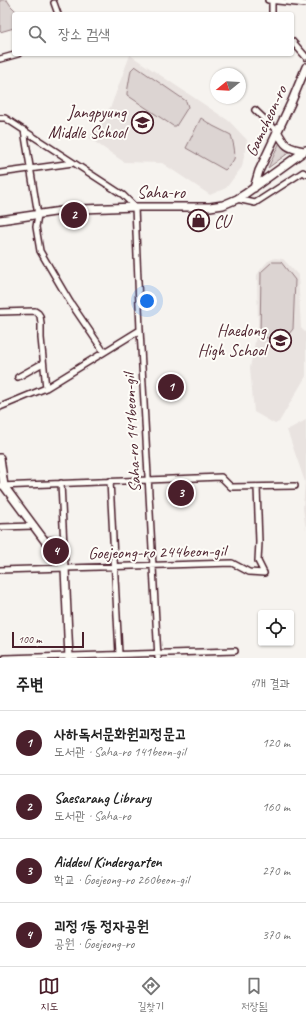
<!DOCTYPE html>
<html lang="ko">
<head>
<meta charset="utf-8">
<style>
  :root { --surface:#fff; --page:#f2f2f2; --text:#222; --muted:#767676; --line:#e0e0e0; --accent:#4a1f2b }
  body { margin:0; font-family:Caveat,"Poor Story",sans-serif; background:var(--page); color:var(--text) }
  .controls { position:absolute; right:12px; bottom:12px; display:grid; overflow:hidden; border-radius:4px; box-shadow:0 1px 3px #0004 }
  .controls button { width:36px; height:36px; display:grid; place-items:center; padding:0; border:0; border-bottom:1px solid var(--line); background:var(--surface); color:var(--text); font:20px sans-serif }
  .compass { position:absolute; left:210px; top:68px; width:36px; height:36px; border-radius:50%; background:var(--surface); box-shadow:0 1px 3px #0004; rotate:252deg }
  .scale { position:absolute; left:12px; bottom:10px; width:72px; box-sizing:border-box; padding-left:4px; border:2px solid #4a1f2b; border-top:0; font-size:11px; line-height:14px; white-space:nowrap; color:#4a1f2b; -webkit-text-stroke:3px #fdfcf7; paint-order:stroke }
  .you { position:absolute; left:147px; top:301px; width:14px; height:14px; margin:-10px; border:3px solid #fff; border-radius:50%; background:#1a73e8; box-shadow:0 0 0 6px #1a73e833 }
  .badge { display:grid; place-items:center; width:26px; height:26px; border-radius:50%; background:var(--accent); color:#fff; font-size:13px; font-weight:700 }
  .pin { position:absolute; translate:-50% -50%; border:2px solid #fff; box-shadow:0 1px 4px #0006 }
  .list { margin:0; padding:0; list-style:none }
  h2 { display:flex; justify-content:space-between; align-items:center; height:52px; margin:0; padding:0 16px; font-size:17px }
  h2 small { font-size:13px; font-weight:400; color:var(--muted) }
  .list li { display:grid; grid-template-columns:26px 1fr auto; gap:12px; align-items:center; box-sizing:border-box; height:64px; padding:0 16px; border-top:1px solid var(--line) }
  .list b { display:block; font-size:15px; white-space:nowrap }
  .list p { margin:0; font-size:13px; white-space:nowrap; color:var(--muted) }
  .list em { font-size:13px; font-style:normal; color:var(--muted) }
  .icon { flex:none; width:22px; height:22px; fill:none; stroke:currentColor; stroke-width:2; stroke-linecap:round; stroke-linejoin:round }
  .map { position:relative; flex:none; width:306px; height:658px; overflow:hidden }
  .search { position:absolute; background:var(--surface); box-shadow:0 1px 3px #0004; left:12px; right:12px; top:12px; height:44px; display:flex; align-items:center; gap:10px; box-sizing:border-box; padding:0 14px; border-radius:4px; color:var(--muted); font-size:15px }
  .sheet { height:308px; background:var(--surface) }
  nav { display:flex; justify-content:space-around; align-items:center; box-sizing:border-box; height:56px; border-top:1px solid var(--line); background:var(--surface); font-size:11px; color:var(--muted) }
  nav a { display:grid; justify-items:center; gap:2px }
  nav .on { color:var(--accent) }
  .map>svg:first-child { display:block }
</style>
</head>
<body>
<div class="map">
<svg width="306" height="658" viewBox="0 0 306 658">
  <rect width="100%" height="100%" fill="#f6f3ef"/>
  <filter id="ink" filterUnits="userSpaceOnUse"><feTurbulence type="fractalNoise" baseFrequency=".025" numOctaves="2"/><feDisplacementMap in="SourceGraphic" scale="8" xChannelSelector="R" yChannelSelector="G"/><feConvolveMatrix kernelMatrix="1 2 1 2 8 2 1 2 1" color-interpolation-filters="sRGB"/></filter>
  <g filter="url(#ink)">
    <path fill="#e9e3e0" d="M130,55l99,66 18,19 -5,27 -16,21 -16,7 -48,-32 -38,-1 -35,-24 22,-32z
      M275,258l8,1 15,16 3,53 5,5v43l-27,46 -4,2 -21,-12 -4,-44 8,-42 -1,-51 4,-6 7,-8z
      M306,420v110l-3,-22 2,-26 -18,-52z"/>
    <path fill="#dcd4d2" stroke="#937a7e" d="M0,0h7l4,6 8,8h-5v14l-14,4z
      M135,66l51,35 2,6 -12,19h-3l-46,-31v-2l4,-23z
      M201,118l12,8 18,9c2,7 5,17 3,24 -2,4 -6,8 -9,11l-39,-22z
      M280,142c2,5 5,8 11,9l-23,17z
      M272,262h9l14,18 -2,49 -11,13 -22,-6 1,-64z
      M41,536h19l1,29z"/>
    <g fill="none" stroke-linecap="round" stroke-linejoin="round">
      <defs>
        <path id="street" d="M268,0l38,4
          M272,1v13
          M54,3l4,11
          M292,41l14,16
          M0,59l18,-5
          M255,110l22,21
          M0,118h5l118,77 12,12 5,123 18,328
          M24,130l14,85 -2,12 4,24 30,51 34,50
          M0,173l73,-10
          M237,199l18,4 48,-31 3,2
          M0,312l35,-1 3,2 2,3 1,7v15l5,50
          M18,377l25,-14
          M0,407l46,-19 94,-58
          M110,481l9,173
          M61,483l4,85
          M0,486l221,-9 10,10 64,-1
          M257,487l2,55 -1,19 6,12
          M0,527l34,-1
          M0,570l232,-7 17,9 15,1
          M5,658l230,-7"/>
        <path id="secondary" d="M277,131c8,15 10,17 27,20
          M254,188l5,-17 32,-68 15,-36
          M0,220l68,-10 15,-1 52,-2h75l13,-2 14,-6 8,-5 61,-44
          M0,458l4,28 61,82 4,90"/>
      </defs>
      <use href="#street" stroke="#4a1f2b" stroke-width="8"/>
      <use href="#secondary" stroke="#4a1f2b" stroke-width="10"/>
      <use href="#street" stroke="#fdfcf7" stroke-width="5"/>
      <use href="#secondary" stroke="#fdfcf7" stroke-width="7"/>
    </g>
  </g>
  <defs>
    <symbol id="school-ring" viewBox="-11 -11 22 22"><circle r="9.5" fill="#fdfcf7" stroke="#4a1f2b" stroke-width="1.5"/><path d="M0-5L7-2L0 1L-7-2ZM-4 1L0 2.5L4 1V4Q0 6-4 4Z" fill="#4a1f2b"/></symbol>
    <symbol id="shop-ring" viewBox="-11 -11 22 22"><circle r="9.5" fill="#fdfcf7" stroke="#4a1f2b" stroke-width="1.5"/><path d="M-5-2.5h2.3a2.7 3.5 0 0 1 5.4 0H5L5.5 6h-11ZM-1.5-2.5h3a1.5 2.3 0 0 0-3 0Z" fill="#4a1f2b"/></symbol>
  </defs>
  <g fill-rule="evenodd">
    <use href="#school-ring" x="130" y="110" width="25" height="25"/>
    <use href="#shop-ring" x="186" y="208" width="25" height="25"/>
    <use href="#school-ring" x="268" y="328" width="25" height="25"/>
  </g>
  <g text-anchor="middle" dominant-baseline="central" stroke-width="4" stroke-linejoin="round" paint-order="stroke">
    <g font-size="17" fill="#4a1f2b" stroke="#fdfcf7" text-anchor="end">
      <text x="126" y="112">Jangpyung<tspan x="126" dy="20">Middle School</tspan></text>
      <text x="214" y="221" text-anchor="start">CU</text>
      <text x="266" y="330">Haedong<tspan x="266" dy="20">High School</tspan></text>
    </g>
    <g font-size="17" fill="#4a1f2b" stroke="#fdfcf7">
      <text transform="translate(266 121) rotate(-65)">Gamcheon-ro</text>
      <text x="161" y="192">Saha-ro</text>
      <text transform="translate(132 433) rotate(-93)">Saha-ro 141beon-gil</text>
      <text transform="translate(157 552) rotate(-1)">Goejeong-ro 244beon-gil</text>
    </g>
  </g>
</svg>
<div class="controls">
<button><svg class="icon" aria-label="locate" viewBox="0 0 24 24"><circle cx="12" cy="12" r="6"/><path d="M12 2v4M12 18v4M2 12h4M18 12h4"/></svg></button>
</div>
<svg class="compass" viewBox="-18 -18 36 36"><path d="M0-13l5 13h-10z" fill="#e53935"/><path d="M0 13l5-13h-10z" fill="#767676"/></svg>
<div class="scale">100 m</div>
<div class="you"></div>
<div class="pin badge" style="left:171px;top:387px">1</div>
<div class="pin badge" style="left:74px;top:215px">2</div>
<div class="pin badge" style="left:181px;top:493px">3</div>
<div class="pin badge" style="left:56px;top:551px">4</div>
<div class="search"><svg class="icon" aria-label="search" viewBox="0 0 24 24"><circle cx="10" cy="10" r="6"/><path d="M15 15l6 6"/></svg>장소 검색</div>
</div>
<section class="sheet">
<h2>주변<small>4개 결과</small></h2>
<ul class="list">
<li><span class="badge">1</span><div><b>사하독서문화원괴정문고</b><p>도서관 · Saha-ro 141beon-gil</p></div><em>120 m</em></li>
<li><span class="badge">2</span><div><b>Saesarang Library</b><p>도서관 · Saha-ro</p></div><em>160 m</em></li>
<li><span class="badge">3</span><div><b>Aiddeul Kindergarten</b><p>학교 · Goejeong-ro 260beon-gil</p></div><em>270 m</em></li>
<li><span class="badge">4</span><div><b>괴정1동 정자공원</b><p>공원 · Goejeong-ro</p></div><em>370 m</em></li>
</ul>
</section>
<nav>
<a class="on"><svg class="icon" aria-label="map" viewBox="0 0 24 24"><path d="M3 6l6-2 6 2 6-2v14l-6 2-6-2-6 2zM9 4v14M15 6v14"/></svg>지도</a>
<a><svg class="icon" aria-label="directions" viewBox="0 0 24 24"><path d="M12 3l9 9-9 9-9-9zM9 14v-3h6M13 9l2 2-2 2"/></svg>길찾기</a>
<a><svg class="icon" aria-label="saved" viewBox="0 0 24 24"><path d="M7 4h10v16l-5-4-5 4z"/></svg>저장됨</a>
</nav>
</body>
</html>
